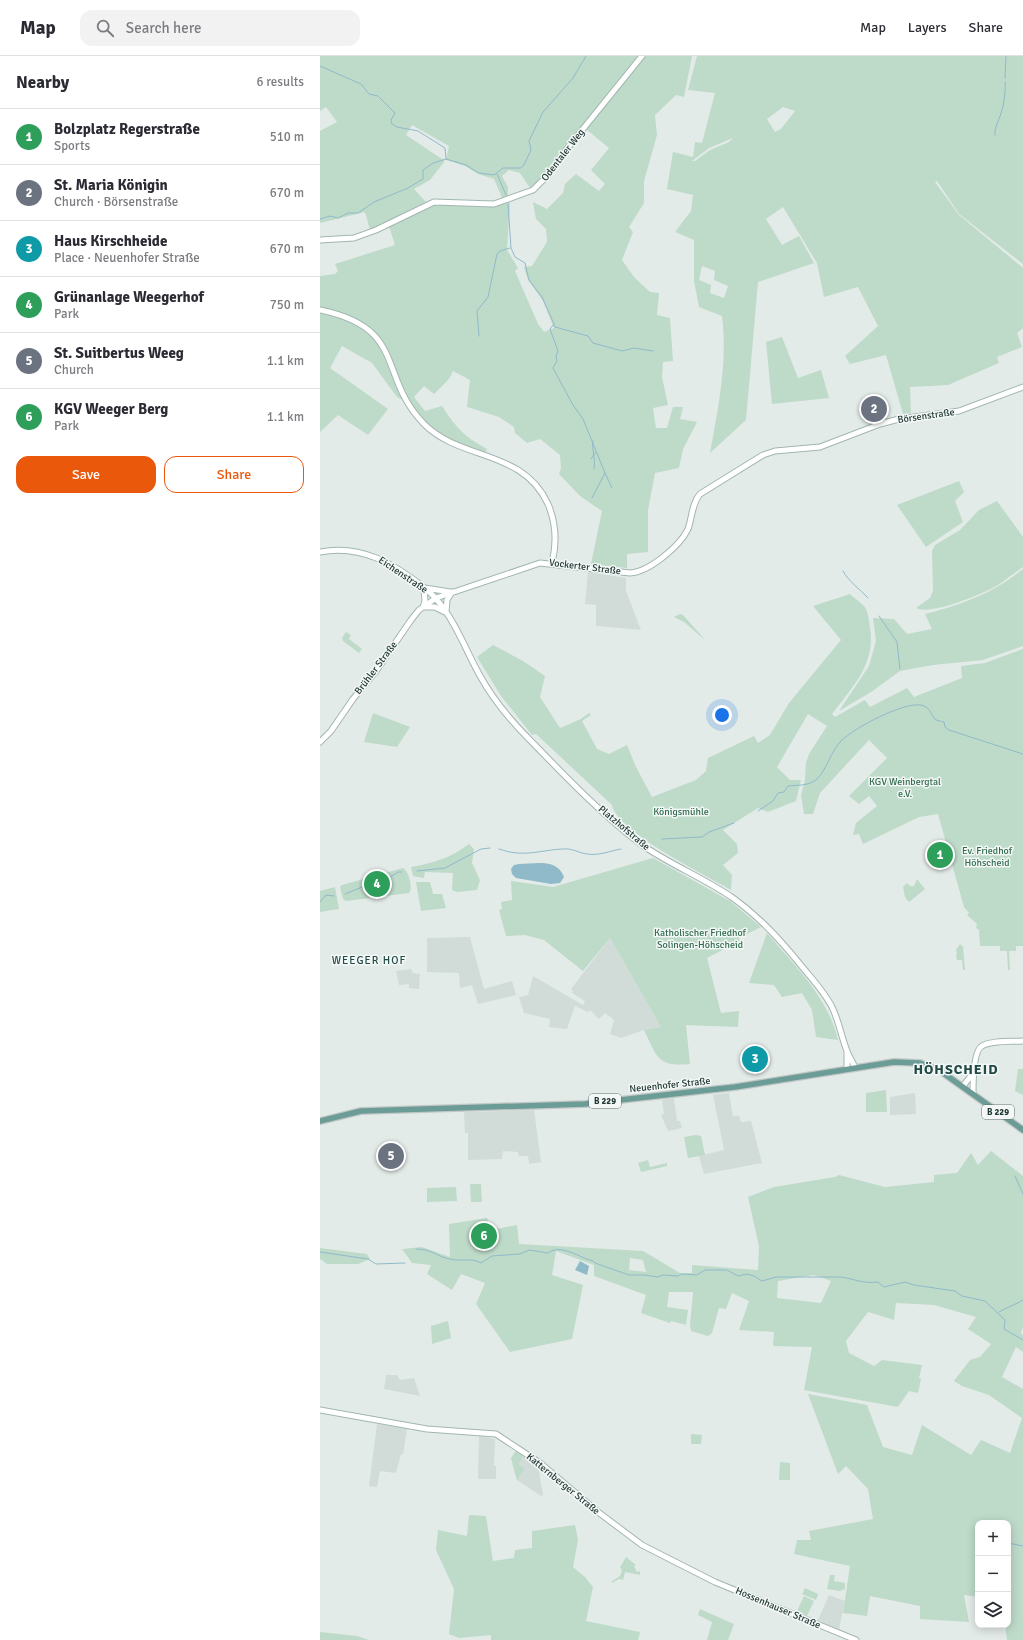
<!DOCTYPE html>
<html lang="en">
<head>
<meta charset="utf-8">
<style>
  :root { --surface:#fff; --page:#f2f2f3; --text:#2b2b33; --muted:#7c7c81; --line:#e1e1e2; --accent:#ea580c }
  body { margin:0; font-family:Signika,sans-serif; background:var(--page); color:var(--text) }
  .controls { position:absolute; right:12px; bottom:12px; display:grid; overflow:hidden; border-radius:8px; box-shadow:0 2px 10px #0003 }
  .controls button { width:36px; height:36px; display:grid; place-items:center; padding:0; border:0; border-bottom:1px solid var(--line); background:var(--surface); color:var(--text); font:20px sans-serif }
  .you { position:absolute; left:402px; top:659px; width:14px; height:14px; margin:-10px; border:3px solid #fff; border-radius:50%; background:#1a73e8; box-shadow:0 0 0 6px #1a73e833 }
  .badge { display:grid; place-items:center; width:26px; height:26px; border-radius:50%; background:var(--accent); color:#fff; font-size:13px; font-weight:700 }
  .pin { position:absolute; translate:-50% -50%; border:2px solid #fff; box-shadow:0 1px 4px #0006 }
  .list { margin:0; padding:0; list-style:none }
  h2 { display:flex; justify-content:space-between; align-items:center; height:52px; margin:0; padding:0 16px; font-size:17px }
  h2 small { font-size:13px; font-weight:400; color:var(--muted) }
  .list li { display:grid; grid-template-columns:26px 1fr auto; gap:12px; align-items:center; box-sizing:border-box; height:56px; padding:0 16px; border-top:1px solid var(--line) }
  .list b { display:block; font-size:15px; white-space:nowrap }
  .list p { margin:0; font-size:13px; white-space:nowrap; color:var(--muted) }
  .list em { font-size:13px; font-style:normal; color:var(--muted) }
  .actions { display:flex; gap:8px; padding:12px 16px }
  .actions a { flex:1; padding:9px 0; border:1px solid var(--accent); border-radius:12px; text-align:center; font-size:14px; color:var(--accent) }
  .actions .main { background:var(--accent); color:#fff }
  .icon { flex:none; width:22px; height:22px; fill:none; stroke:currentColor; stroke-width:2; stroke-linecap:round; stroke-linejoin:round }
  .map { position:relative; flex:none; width:703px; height:1584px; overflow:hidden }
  header { display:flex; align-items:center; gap:24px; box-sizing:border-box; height:56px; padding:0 20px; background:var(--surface); border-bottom:1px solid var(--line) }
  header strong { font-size:19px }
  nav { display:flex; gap:22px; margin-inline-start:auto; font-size:14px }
  .search { width:280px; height:36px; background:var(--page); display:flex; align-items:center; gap:10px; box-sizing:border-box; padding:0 14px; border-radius:12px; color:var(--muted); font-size:15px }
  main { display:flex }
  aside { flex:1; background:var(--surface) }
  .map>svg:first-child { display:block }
</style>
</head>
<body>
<header>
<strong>Map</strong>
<div class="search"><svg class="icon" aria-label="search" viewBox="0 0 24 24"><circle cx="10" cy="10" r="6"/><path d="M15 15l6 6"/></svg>Search here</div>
<nav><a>Map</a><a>Layers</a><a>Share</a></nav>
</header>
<main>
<aside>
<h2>Nearby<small>6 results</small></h2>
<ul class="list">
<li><span class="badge" style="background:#2e9e5b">1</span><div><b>Bolzplatz Regerstraße</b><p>Sports</p></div><em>510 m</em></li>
<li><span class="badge" style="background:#6b7280">2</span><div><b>St. Maria Königin</b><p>Church · Börsenstraße</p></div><em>670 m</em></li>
<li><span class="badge" style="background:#0f9aa8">3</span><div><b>Haus Kirschheide</b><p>Place · Neuenhofer Straße</p></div><em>670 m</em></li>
<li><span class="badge" style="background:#2e9e5b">4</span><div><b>Grünanlage Weegerhof</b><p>Park</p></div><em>750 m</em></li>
<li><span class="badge" style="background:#6b7280">5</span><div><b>St. Suitbertus Weeg</b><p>Church</p></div><em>1.1 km</em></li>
<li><span class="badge" style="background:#2e9e5b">6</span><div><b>KGV Weeger Berg</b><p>Park</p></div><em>1.1 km</em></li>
</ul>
<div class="actions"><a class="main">Save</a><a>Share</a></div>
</aside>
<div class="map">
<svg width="703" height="1584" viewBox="0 0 703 1584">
  <rect width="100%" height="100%" fill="#e3ebe8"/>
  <path fill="#d1dbd7" d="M268,516l38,6v13l15,39 -45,-4v-21l-11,-1z
    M150,881l14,52 28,-8 4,14 -38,9 -6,-19 -12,3 -1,-15 -32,-1v-34z
    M290,882l51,89 -17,3 -23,8 -11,-4 4,-14 -9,-7 -6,6 -9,-9 -2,2 -13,-6 -8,23 -18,-2 1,-8 -26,-6 -5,-16 9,-2 5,-19 50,29 2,-4 -13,-8 1,-2 -2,-2z
    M91,913l2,4 7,1 -1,15 -10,-1v-4l-10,1 -3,-14z
    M409,1037l4,23h6l2,6 10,-1 11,42 -58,11 -5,-18 25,-6 -11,-55z
    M595,1037l1,21 -26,1v-18z
    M354,1042l3,23h3l2,7 -14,3 -7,-16 3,-1 -2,-14z
    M214,1054l7,52 -12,2 -1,-8h-9l-1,-4 -15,-1 -1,8 -34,1v-27h-3l-1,-21z
    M66,1319h11l3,5 14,-2 6,18 -36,-7z
    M57,1368l30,5 -4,25h-2l-5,19 -16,-2 -3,16 -8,-1z
    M159,1380l16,3 -1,27h2v13h-18z
    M196,1395l22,15 5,29 -2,1 -24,-16 -6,-22z
    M509,1539l16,6 -6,28 -21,-9z"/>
  <path fill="#bedac9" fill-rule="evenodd" d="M0,0h318l-101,127 -7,5 -10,-15 -11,-3 -7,6 6,11v12l-5,1 -9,-21 -16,-5 -13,-8 -19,-6 3,-14 -37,-21 -6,10 39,26 -15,19 -16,9 12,13 -56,28 -5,-18 -45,11v-92l17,-9 -11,-15 -6,4z
    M326,0h46l-8,41 -8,-2 -21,20 2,20 -13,46v22l-15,24 4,5 -11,28 12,17 16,15 9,1 -2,22 13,3 3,43 -10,1 -1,15 6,28 -15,3 3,20h11l6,-21h10l-3,12 17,3 -14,27 -4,19 -24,5 -7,37v42l-21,2v14l-36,-4 11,-53 -22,-15 -21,-22 2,-6 -1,-13 -20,-16 -13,4 -12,-10 -1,-6 -15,-10 -32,-10 3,-27 -17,-9 -4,8 -15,15 -10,-8 -10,11 11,14 17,-5c14,22 23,31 45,43l-1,3c-35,-12 -59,-19 -77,-53l-6,1 -6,-3 -25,-34 -30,-17 -12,22 58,41 -20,26 -30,-20 -18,17v-156l15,-2 3,-3 -3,-7 60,-19 -6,-19 48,-22 52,3 21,-5 -3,48 11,18 -3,3 23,53 6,8 10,-4 -11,-27 -15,-21 -4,-13 8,-1 15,-24 -1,-13 -10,-10 -3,-17 14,7 16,-16 2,-9 11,-10 23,17 6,-7 -14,-14 18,-22 -23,-19z
    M377,0h326v208l-64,-50 -22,-33 -2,1 24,33 64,53v60l-6,5 5,14 -25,10 2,6 -51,22 -38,2 1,26 -8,1 -17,-59 -36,9 -5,-8 33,-30 -20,-39 -34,10 -7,-34 -34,-56 -17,12 16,26 17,-9 15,27 -56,19 -12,138 -36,33c8,-45 18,-91 12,-137l-23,-9 -5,-26v-41l-19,-8 16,-21 2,-16 -26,-6 6,-37 20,5 2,-15 7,1 13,-50 -27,-3zM463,51l12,4 -14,18 -6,3 -8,-13zM413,82l-4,4 -19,8 -15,11h-3l17,-13zM382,210l13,5 -1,9 14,6 -4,12 -14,-5 1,-8 -12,-5z
    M462,281l16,41 23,-8 8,28 -57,6 -6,-62z
    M639,425l5,11 -9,9 8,21 -37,25 -29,-42z
    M677,445l26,36v30c-7,5 -15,11 -22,16 -14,10 -71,33 -85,25l14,-10 3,-7 -1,-40 3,-6 25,-15 19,-20z
    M703,513v77l-40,14 -50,5 -33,6 -29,21 -32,19 30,-45 7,-25 -3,-23 21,1 13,15 25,-5 -7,-15c36,-9 69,-21 98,-45z
    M530,538c4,4 10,8 14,12 4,5 5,14 6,21 6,37 -17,59 -38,87l3,3 30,-17 5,7 37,-19 7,9 48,-19 -1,-12 24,-3 38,-14v297h-7v5h-7l1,19h-2l-1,-19h-7v-5h-20l-1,-16 -3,-2 1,-4 -10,-9 2,-2 -5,-6 -26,-93 -19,3 -56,27 -4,-10 -6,1 3,-12 21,-17 -8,-10 -10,8 -10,-8 38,-38 -18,-18 -49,53 -7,21h-9l-3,-19 4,-15 1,-17 3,-9 18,-28 -19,-12 -31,53 13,13h11l-5,21 -28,11 -10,-4 -35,22 14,14 1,9 -15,12 9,10 -1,15c-25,-15 -114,-58 -119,-85l-76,-71 -4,1 -31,-39 -24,-39 16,-12 30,16 22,15 -5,21 20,31 21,-9 8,-6 2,2 -9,6 15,28 12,5 18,-9 9,22 16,30 44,-17 10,-9 2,-13 46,-22 4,7 12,-8 19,-32 52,-63 -28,-34z
    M360,558l3,1 23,26 -22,-19 -10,-5z
    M26,576l5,3 -2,4 13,10 -3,4 -16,-12 -1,-3z
    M53,657l37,14 -13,20 -33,-5z
    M149,788l5,5 -2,14 8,17 -3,10 -20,2 -5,-2 1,-17 -28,-1 -1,6 -11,-2 -2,-9c22,-4 40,-9 58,-23z
    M333,802l77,43 31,26 -22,11 1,3 -33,17 14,55 18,-2 -1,16 -52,-2 4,39c-33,3 -33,-7 -46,-34l17,-3 -51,-89 -27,33 -39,-31 -19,-5 -19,1 -7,-26 3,-1 -1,-7 11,-2 -1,-19 42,6z
    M83,812c6,3 10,20 6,25l-63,8 -3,-2 -3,-12 2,-2z
    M597,823l8,10 -16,13 -4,-5 -2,-10 4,-4 3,3h4z
    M96,826h14l3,12h9l4,14 -25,3z
    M15,831l4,22 -19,3v-21z
    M447,877c28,33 61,64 71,107l-22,-3 -4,-27 -10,-17 -20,4 -8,-12 -25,-2z
    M640,888l3,3 2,23h-2l-1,-10h-5l-1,-5 1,-1 -1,-4z
    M698,1013h5v26l-8,-4z
    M566,1034l1,22h-21v-19z
    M376,1079l5,1 4,19 -17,3 -4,-21z
    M671,1095l32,25v150l-2,7 2,2v17l-7,-5 -14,30 21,12v251h-16l-2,-15h3v-102h-30v74l-14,-2 5,27 -49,-3v-13l-50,-10 -3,20 -24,-3 7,-47 -56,-12 3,-14h14l-2,-9 64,-12 -5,-30 -22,-23 -8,8 -30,-80 59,11 16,42 29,8 10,-30 49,30 10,-15 29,13 12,-35 -33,-23 -27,-9 -8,-5 16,-21 10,-3 11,-13 -23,-15 8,-12 -42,-12 -38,-2 -2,17 -26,-8 -22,29 3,12 25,13 8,-6 40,5 -3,13 2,1 -3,14 -9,-2 -11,16 -94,-17 8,-43 -39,-1 1,-14 -35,-2 10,-29 -17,-8 -6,16 -7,-1 -7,25 -4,3 -17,-5 -1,-6 3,-33h-24l-2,15 21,3 -2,15 -15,-4 -1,2 -29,-10 5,-18 -52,-19v-11l-38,-14 -4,24 31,10 -11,54 -62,13 -34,-48 9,-21 -24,-9 -9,16 -25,-16 4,-9 -19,-2 -10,-14 20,-2 28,10 -1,-33 38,-6 4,12 26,-5 2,19 124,7 37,22h12v-8l66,5 1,-24 -11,-49 26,-10 61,-10 4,-2 46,12 49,-5v-7l23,-2 14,-20 7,12zM310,1202l13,2 3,12 -17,-2zM494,1219l17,6 -10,22 -44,-5 1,-17z
    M328,1104l2,7 17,-4v3l-26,6 -3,-9z
    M150,1128h11l1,18h-11z
    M136,1131l1,14 -30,1v-14z
    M0,1192l47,6 3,5 -12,5h-31l-7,-5z
    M128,1265l3,17 -19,6 -1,-18z
    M371,1378l11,1 -1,9h-10z
    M196,1395l7,5 -5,8 6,5 -7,11 -6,-22z
    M460,1406l10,1v17h-11z
    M149,1459l17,1 7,45 21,-3 1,-8 17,-2v-17l43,-6 3,15 -5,27 12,10 8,10 -7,34 54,11 -2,8h-147v-5l-32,3 -10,-4 5,-45 -18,-39 2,-20 29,6z
    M306,1501l10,8 -2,1 3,6 3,-1v4l-15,-3 -2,8 -4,-1 -7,4 -1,-1 9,-6 2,-6 -2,-3z
    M510,1519h5l-1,6 11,2v6l-5,2 -13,-2z
    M485,1532l13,6 -2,6 -14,-6z
    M484,1540l10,5 -7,15 -10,-5z
    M380,1553l34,15 -6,16h-21l5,-18 -14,-7z
    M0,1576l37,4 12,4h-49z"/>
  <path fill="#90baca" d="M199,808c16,0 38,-6 45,13l-4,6 -9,1 -35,-6 -4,-4 -1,-5 3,-4z
    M260,1205l9,5 -2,9 -12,-5z"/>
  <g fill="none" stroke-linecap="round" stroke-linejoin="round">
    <path stroke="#90baca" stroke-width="1" d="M0,10l41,18 8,10 9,2 17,17 -4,7 1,4 5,3 21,4 27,17 1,11 20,6 13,8 15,2 9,-7h18l3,-3 7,-15 -2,-9 14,-29 30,-34 13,-22
      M685,22l1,-22
      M675,79c-1,-7 5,-17 7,-25 2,-6 4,-22 3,-28
      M177,118l9,21
      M188,148l3,44 4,9 10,6 4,17 13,17 12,27 -4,5 8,22 -2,5 1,5 -4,7 20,37 10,14 22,54 -13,25
      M0,163l10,-3 8,2 10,-5h10l16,-11 34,-14 15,-9v-9l10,-7 13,-4
      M234,269l1,2 33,9 5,7 29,8 12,-3 19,3
      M159,280l-2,-25 11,-14 9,-43 3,-3 10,-3
      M273,385c-2,5 3,18 1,28
      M271,403l4,-6
      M285,417l7,15
      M523,515c5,10 17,18 25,27
      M559,560l18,26 3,27
      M438,755l15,-10 5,-8 6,-1 4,-6c10,-1 21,0 29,-7 10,-10 14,-28 24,-38 13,-13 62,-39 80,-36 9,2 9,8 14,14 2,2 6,2 9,3l1,5 4,3 74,24
      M342,783l40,-2 7,-5 25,-9
      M179,793c25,9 41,1 64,0 9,-1 16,4 24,5 11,2 23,-3 34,-5
      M97,815l28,-3 36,-19 9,-1
      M25,838c13,-5 26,-11 39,-16l3,1 11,-7h4
      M0,846l6,-7 8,1
      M695,1120l8,18
      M96,1193c17,0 21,8 34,10 11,3 20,-2 31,4l11,-7 28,-2 9,-4 19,3c13,-10 32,5 45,8l2,2 34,12h15l14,2 5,-2 15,1 3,-2 16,1 8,-5h22l11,6 9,-2 7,2 8,5 14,-4h65c14,2 22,7 37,5l6,5 21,-5 9,3 41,6 7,5 23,5 20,19 -1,9 19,11
      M0,1196l48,7 8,5 29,-1
      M679,1256c8,-5 16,-7 24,-12
      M688,1487l15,3"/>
    <defs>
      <path id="secondary" d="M0,184l34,-2 22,-8 58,-28 60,2 39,-14 17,-17 20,-28 72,-89
        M0,254c88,18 57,66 104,114 37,37 99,25 124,80 8,19 9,39 4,59
        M0,496c41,-8 75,12 106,37 26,22 37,56 53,85 13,24 31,46 50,65 34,35 74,77 113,106 29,20 62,33 91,53 28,20 50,45 71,71 10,12 21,24 28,38 7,14 9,29 15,44 2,6 6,11 8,17
        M105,532l25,4
        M103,551l2,-6 -1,-13
        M105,551h10l10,5
        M126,556l1,-12 5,-8
        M0,686l11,-11 22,-32 23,-28 35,-51 8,-10 17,-12 104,-35 90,10c19,-1 50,-27 58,-44 4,-11 4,-26 12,-35l63,-39 12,-4 45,-4 60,-23 19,-5 60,-8 64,-24
        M527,996v17
        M643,1030l11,-14
        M653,1038c0,-10 0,-43 9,-48 11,-6 29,-4 41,-5
        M0,1354l107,19 69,5 44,29 58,49 44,33 73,37 141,58"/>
      <path id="primary" d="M0,1065l41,-10 224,-7 150,-17 159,-25 26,1 19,7 84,60"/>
    </defs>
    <use href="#secondary" stroke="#a2b6b1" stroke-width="7"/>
    <use href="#primary" stroke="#c2c8c7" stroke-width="8"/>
    <use href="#secondary" stroke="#fff" stroke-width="5"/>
    <use href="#primary" stroke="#6c9c96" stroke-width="5.5"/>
  </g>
  <g text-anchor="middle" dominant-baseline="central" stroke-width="3" stroke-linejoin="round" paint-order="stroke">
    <g fill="#f3f8f6" stroke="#627370" stroke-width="1">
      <rect x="269" y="1038" width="32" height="14" rx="3"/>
      <rect x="662" y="1049" width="32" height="14" rx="3"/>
    </g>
    <g font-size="9" font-weight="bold" fill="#243a37">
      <text x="285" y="1045">B 229</text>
      <text x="678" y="1056">B 229</text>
    </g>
    <g font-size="10" fill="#243a37" stroke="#f3f8f6">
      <text transform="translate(243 99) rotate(-52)">Odentaler Weg</text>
      <text transform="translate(606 360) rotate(-8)">Börsenstraße</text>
      <text transform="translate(265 511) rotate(7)">Vockerter Straße</text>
      <text transform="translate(83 519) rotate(34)">Eichenstraße</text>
      <text transform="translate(56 612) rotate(-53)">Brühler Straße</text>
      <text transform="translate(304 772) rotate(40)">Platzhofstraße</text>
      <text transform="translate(350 1029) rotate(-6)">Neuenhofer Straße</text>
      <text transform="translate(243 1428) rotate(39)">Katternberger Straße</text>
      <text transform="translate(458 1552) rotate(23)">Hossenhauser Straße</text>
    </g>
    <g font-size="10" fill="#336d51" stroke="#f3f8f6">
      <text x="585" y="726">KGV Weinbergtal<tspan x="585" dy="12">e.V.</tspan></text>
      <text x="361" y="756">Königsmühle</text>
      <text x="667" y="795">Ev. Friedhof<tspan x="667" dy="12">Höhscheid</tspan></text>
      <text x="380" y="877">Katholischer Friedhof<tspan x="380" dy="12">Solingen-Höhscheid</tspan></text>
    </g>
    <g font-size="11" letter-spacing="1" fill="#224a46" stroke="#f3f8f6">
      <text x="49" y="904">WEEGER HOF</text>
    </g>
    <g font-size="14" font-weight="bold" letter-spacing="1" fill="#224a46" stroke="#f3f8f6">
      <text x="636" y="1013">HÖHSCHEID</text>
    </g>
  </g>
</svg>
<div class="controls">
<button>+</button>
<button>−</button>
<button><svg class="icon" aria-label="layers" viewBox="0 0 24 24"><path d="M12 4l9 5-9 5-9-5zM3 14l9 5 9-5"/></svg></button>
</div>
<div class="you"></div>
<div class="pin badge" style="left:620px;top:799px;background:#2e9e5b">1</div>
<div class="pin badge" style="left:554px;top:353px;background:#6b7280">2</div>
<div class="pin badge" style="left:435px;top:1003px;background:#0f9aa8">3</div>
<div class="pin badge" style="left:57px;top:828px;background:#2e9e5b">4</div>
<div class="pin badge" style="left:71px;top:1100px;background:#6b7280">5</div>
<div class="pin badge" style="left:164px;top:1180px;background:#2e9e5b">6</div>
</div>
</main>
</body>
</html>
